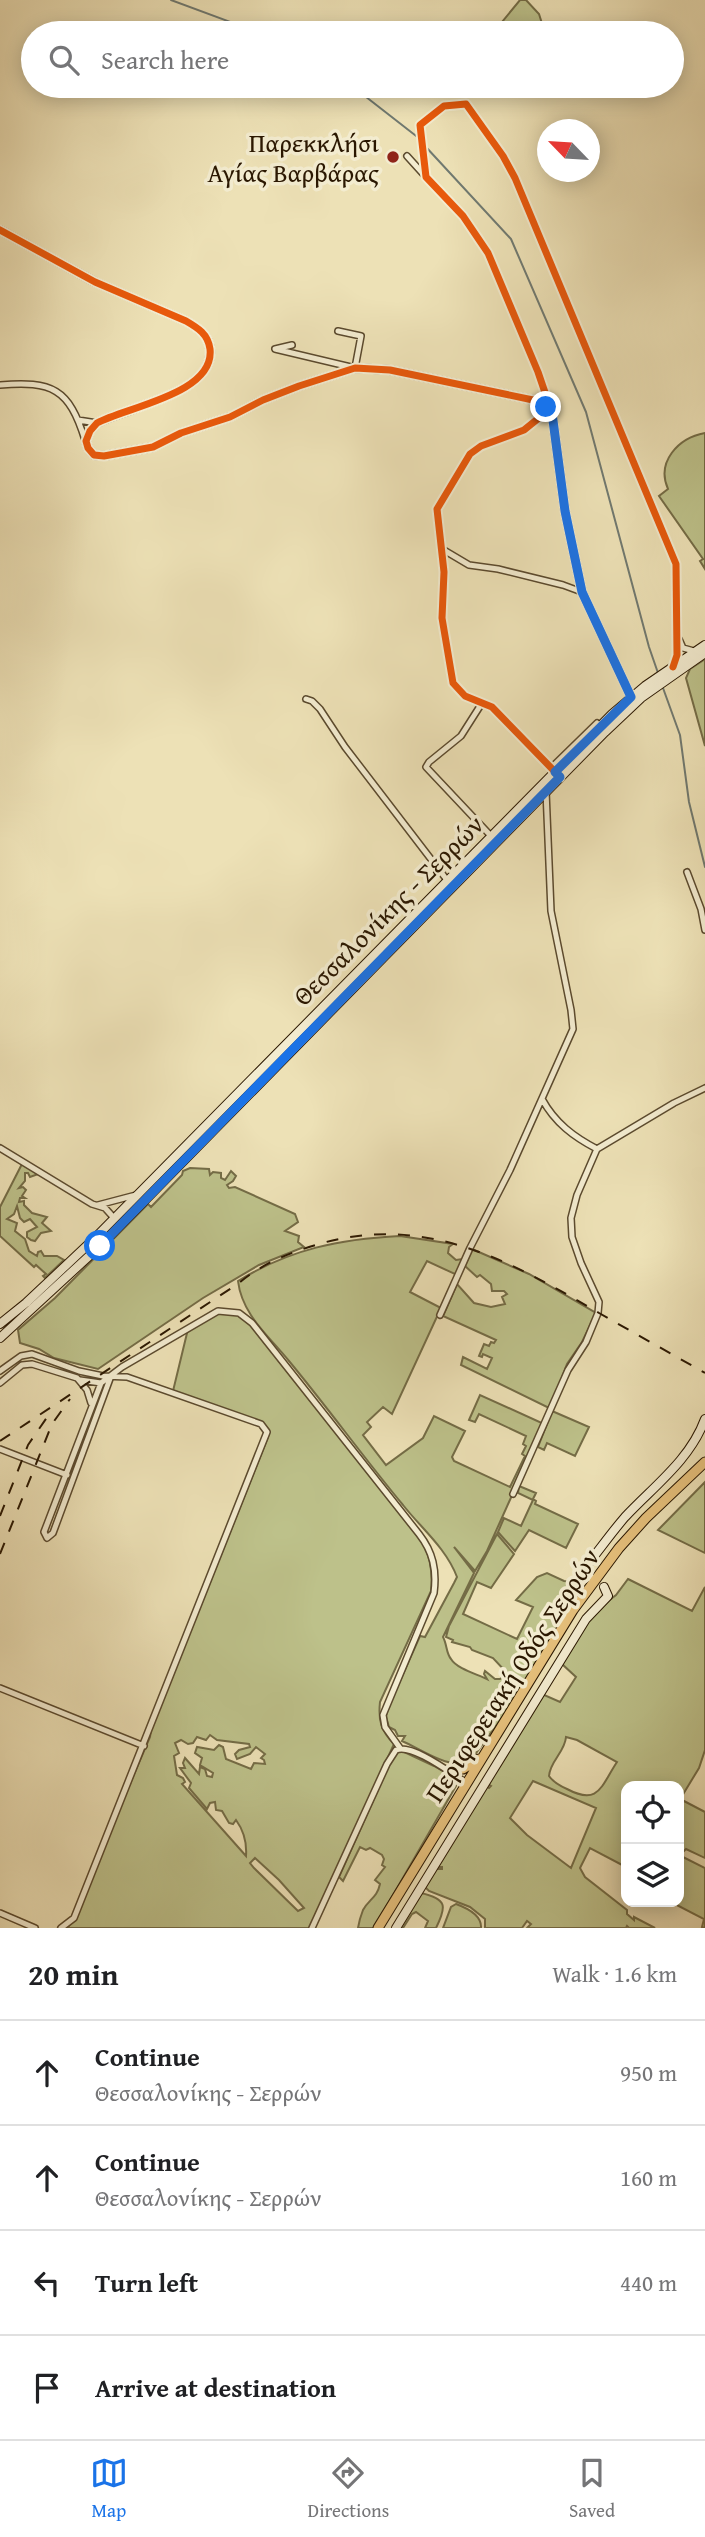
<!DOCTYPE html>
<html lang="en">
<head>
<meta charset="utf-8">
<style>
  :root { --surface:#fff; --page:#f2f2f2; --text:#202124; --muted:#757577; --line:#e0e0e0; --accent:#1a73e8 }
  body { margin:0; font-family:"Gentium Book Plus",serif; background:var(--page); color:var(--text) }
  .controls { position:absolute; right:21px; bottom:21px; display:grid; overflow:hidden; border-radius:14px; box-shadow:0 4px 18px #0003 }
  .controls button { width:63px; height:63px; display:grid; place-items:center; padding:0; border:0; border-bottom:2px solid var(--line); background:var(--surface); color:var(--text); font:35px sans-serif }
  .compass { position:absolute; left:537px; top:119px; width:63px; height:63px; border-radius:50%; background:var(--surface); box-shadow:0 4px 18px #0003; rotate:295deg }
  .stop { position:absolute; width:21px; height:21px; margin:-16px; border:5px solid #1a73e8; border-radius:50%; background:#fff }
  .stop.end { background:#1a73e8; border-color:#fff; box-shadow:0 2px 7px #0008 }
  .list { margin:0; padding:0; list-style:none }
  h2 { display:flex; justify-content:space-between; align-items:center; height:91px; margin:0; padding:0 28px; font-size:30px }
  h2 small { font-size:23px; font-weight:400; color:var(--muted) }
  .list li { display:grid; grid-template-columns:46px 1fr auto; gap:21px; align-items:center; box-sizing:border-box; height:105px; padding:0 28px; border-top:2px solid var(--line) }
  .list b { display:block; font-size:26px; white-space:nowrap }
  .list p { margin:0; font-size:23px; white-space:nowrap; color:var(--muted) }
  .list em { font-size:23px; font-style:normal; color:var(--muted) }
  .icon { flex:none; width:38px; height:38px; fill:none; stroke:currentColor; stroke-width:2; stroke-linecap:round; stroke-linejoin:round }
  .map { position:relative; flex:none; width:705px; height:1928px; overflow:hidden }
  .search { position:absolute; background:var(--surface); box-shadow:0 4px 18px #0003; left:21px; right:21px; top:21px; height:77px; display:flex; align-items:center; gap:18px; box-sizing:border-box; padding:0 24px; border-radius:38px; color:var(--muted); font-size:26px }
  .sheet { height:511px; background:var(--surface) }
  nav { display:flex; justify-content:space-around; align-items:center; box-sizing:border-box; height:98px; border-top:2px solid var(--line); background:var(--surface); font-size:19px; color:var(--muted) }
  nav a { display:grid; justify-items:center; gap:4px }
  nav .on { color:var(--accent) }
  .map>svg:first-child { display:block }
</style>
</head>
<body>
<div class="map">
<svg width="705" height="1928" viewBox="0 0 705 1928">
  <rect width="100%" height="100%" fill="#ede1b6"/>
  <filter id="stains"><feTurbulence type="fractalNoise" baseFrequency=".00286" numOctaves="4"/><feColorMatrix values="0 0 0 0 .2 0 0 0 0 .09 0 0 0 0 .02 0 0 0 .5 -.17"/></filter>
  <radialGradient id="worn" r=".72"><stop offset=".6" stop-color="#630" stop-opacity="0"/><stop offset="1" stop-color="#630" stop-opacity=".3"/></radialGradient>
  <path fill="#bdc18a" stroke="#746c46" stroke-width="2" fill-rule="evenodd" d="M520,0h6l13,14 6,19h-52z
    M705,433v136l-5,-8 3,-2 -44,-63 9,-7c-12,-27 10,-51 37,-56z
    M705,659v87l-19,-68 4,-9z
    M23,1162l18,11 -11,4 -2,-4h-3v8l-6,7 4,-1 3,3 -4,6 3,2h-5l-1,4 5,-1v4l8,8 15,4 -5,6 9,8 -10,2 -6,8 -4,-1 -4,-3v-5l10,-5 -7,-8 -6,3 -4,-4 -3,-12 -3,8 -7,5 10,4 -2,8 10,8 4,12 8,5 1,-4 3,-1 3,5h13l7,4 -19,18 -2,-2 3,-2 -10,-9 -2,2 -34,-31v-29z
    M190,1168l19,1 1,6 3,-3 8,1v5l4,2 6,-9 5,5 -3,5 -6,4 2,3 6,-1 60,27 3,8 -13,9 14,5 -1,6 6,5 -45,18 -56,33 -105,71 -44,-11 -15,-9 -19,-6 -2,-13 37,-32 93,-94 3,3 31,-32 1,-4z
    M400,1236l53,8 -4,3 -1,6 8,7 7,-1 -6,16 -30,-14 -17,31 31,16 -49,106 -9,-7 -16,15 4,5 -8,8 23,30 37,-27 11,-22 31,15 -13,26 2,4 56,26 15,-31 -3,-2 4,-8 -3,-2 3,-8 -47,-22 -4,8 -6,-2 11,-25 64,29 -57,127 -12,20 -21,-24 20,26 -31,64c4,7 3,16 8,22 6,10 26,15 36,20l-3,-5 1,-3 10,8h5l7,-6 -14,-15 -21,-8 -2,-3 -18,-5 1,-2 -7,-3 3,-11 48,-92 17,20 -23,34 -14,-6 -14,32 54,25 16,-32 -17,-7 21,-23 10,-4 17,8 11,1 1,6 10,-2 -82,129 -33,45c-20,12 -50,-11 -69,-19l3,-5h-7l-3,-6 -6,-3 -3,-10 1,-7 33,-74 5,1 29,-54 3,-6c-11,-29 -36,-49 -54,-72 -39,-47 -75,-97 -114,-144 -20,-25 -47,-46 -51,-80 52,-32 102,-42 162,-45z
    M472,1249l57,25 67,39 -14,29 -15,22 -16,43h-4l-86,-42 2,-8 24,12 5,-11 -9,-4 -1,3 -3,-1 5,-12 5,2 2,-4 3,1 2,-3 -53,-24 14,-32 17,19 17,4 14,-3 -3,-7 5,-3 -3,-3h-12l-1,-7 -11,-9 -3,2 -12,-11z
    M218,1312l20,3 11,8 175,221c7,16 9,30 7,47l-51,111c-2,18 1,29 14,42l-84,184h-242l82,-191 1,-7 117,-293 1,-7 -5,-6 -91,-33 15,-62zM210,1735l7,5 32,4 1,3 -11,3 -4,4 2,5 13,-5 6,-7 9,7 -4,4 3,2 1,4 -11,-1 -3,6 -25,-10 -3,-12 -4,-2 -5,5 -17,-3 -2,6 7,5 -2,7 13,8 -1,4 -5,-1 -2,-7 -5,-2 -1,7 -14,-16 -2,5 2,5h-5l11,15 -2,5 18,21 3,-6 5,-1 1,8 6,1 7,12 4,1 3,-4c8,11 11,22 10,36l-64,-72 3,-2 -2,-4 -6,-3 -3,-19 5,-3 -4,-10 6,-3 7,4 5,-1 4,-6 9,3zM255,1858l24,22 25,28 -6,3 -44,-43 -4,-5z
    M552,1411l37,16 -14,29 -28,-13 -3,7 -6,-3z
    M705,1482v71l-47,-23z
    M519,1486l17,7 -3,6 3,2 -1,3 43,20 -12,24 -37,-18 -14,21 -17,-19 6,-14 17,8 12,-26 -15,-7z
    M628,1579l64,32 13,-24v163l-6,18 -20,33v-15h-53v81l-36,-19 -10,20 5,9 42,33v4l7,6v-3l21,11h-26l-2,-2 -1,2h-99l4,-4 -4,-3 -5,7h-37v-9l-15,-12 -41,-16 -4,-4 10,-18h7v-2h-6l50,-81 3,2 2,-2 -3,-2 54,-90 18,8 16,-25 -14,-13 33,-53 21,-16zM566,1737l11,3 40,22c-16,24 -18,44 -50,27 -7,-3 -13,-6 -18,-13 1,-15 16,-24 17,-39zM533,1781l63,27 -25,60 -44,-33 -17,-17z
    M400,1750l34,16 14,8 8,8v4l-82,142h-16c1,-6 3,-13 5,-18 6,-11 14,-12 17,-26l-5,-4 10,-13 -3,-2 2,-6 -2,-4 -12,-7 -4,2 -6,-3 -17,34 -4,-4 54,-121z
    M682,1800l23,12v46l-19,-9 -2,2 -5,-3v-42z
    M679,1855l26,13v60l-3,-1 2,-8 -33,-17h8z
    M421,1893c26,6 26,13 15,35h-11l3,-7 -12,-9 -4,2 -9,14 -3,-2z
    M456,1904c11,4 26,11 25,24h-38l8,-21z"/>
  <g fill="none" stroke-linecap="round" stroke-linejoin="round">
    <path stroke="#707970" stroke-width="2" d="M171,0l89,33
      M352,86l68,53
      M425,146l86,93 75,173 63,235 9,26
      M663,688l17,47 9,67 16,65"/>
    <defs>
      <path id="street" d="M407,156l19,21
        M292,345l-17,4 80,19 6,-32 -23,-5
        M0,385c52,-4 69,3 85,55
        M78,420l19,3
        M442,549l27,16 29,4 65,16 19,7
        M679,639l4,9 11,3
        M306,699l6,2 8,8 25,38 102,133
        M482,703l-21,33 -32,26 -3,5 65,69
        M551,768l46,-45
        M555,772l-63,-65 -27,-11 -12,-13 -11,-65 2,-46 -7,-63 33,-55 11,-8 43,-16 21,-17h7l-14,-41 -50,-119 -25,-37 -37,-39 -6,-52 24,-19 22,-2 37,52 12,22 161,386 1,91 -3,10
        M687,872l14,37 4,21
        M542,1099c13,24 32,38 55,50
        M0,1148l92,56 13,4 9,10
        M98,1205l38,-10
        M440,1315l30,-67 40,-78 63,-141 -2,-19 -20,-99 -5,-120
        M0,1371l21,-15 11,-2 47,17 24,5 24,1 134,47 6,8 -193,486 -13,10
        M111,1376l-58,157 -6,5 -3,-6 57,-149 21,-16 96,-56 21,2 13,10 167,211c14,18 18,36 15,59l-51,122 2,12 15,21
        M80,1380l21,3
        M0,1383l22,-18 10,-1 45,14 10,12 4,13
        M0,1449l67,26
        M513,1494l55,-124 18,-28 12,-29 1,-11 -18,-39 -9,-26 -1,-19 6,-23 20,-46 77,-46 31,-15
        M0,1688l144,58
        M0,1913l35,15
        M312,1928l75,-164 9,-14c16,-7 56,24 71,33"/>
      <path id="secondary" d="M0,230l95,52 91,39c12,7 22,13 24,28 5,45 -84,58 -113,74l-7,8 -4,10 2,7 6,7 10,1 49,-9 28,-14 49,-16 33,-17 36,-14 56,-18 35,2 143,30 19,13 13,98 17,81 49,105
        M0,1324l26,-21 67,-63 519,-526 33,-28 60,-41
        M0,1338l100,-92 505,-514 36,-34 64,-45
        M590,1577l-5,-4 2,-8c13,-16 25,-33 38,-48 29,-31 65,-57 80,-98
        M396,1928l190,-309 22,-23 -4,-9"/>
      <path id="primary" d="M452,1769h11l16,-10
        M378,1928l195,-318 46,-62 27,-30 59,-56"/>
    </defs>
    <use href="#street" stroke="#5b4a2e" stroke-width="8"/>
    <use href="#secondary" stroke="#2a1701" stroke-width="10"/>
    <use href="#primary" stroke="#2a1701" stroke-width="11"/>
    <use href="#street" stroke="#f3ecd0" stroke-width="5"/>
    <use href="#secondary" stroke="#f3ecd0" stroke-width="8"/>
    <use href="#primary" stroke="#e6c07b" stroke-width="9"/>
    <path stroke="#2a1701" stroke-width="2" stroke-dasharray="12 12" stroke-linecap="butt" d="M0,1441l239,-158c24,-20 50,-30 80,-39 107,-31 191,17 280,69 35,20 71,40 106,60
      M0,1516l28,-71 22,-32
      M0,1554l52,-130 18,-25"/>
    <defs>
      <path id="cycleway" d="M0,230l95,52 91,39c12,7 22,13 24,28 5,45 -84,58 -113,74l-7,8 -4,10 2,7 6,7 10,1 49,-9 28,-14 49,-16 33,-17 36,-14 56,-18 35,2 143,30 19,13 13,98 17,81 49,105
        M560,777l-68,-70 -27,-11 -12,-13 -11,-65 2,-46 -7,-63 33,-55 11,-8 43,-16 21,-17h7l-14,-41 -50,-119 -25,-37 -37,-39 -6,-52 24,-19 22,-2 37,52 12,22 161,386 1,91 -4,12"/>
    </defs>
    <use href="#cycleway" stroke="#f3ecd0" stroke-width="11"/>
    <use href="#cycleway" stroke="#e8590c" stroke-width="7"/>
  </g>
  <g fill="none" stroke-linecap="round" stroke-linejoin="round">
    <path stroke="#1a73e8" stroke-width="9" d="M100,1246l460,-469 -5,-5 76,-75 -49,-105 -17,-81 -13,-98 -6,-6"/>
  </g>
  <circle fill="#8f2418" stroke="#f3ecd0" stroke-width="2.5" cx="393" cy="157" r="7"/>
  <g text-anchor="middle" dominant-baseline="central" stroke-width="7" stroke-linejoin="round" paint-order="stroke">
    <g font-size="26" fill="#2a1701" stroke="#f3ecd0" text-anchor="end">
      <text x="379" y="142">Παρεκκλήσι<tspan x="379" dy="30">Αγίας Βαρβάρας</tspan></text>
    </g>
    <g font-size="26" fill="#2a1701" stroke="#f3ecd0">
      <text transform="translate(388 910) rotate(-45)">Θεσσαλονίκης - Σερρών</text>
      <text transform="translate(512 1675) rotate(-57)">Περιφερειακή Οδός Σερρών</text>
    </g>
  </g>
  <rect width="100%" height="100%" filter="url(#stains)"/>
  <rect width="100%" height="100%" fill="url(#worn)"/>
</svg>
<div class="controls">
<button><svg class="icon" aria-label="locate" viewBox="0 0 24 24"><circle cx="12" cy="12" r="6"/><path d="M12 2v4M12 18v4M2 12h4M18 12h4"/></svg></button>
<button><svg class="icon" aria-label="layers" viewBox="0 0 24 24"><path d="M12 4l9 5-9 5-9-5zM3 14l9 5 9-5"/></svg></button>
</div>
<svg class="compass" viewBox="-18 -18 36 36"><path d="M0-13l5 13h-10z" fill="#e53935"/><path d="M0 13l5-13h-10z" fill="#757577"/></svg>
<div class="stop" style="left:100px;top:1246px"></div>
<div class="stop end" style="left:546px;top:407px"></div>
<div class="search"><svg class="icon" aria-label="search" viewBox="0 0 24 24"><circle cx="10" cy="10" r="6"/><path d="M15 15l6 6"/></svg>Search here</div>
</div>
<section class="sheet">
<h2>20 min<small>Walk · 1.6 km</small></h2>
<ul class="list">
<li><svg class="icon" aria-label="ahead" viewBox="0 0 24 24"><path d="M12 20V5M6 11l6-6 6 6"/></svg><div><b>Continue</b><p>Θεσσαλονίκης - Σερρών</p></div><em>950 m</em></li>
<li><svg class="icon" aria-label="ahead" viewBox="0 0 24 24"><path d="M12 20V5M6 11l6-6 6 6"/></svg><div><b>Continue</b><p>Θεσσαλονίκης - Σερρών</p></div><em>160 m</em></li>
<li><svg class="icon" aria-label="left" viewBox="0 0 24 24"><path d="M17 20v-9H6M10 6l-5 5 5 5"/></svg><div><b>Turn left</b></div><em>440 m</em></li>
<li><svg class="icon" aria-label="arrive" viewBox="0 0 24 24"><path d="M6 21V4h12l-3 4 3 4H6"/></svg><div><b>Arrive at destination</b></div></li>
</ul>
</section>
<nav>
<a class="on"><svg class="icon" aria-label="map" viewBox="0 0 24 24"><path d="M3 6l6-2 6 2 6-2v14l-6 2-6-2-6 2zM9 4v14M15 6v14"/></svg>Map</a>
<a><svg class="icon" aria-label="directions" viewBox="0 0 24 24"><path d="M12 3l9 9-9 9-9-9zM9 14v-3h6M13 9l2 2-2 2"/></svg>Directions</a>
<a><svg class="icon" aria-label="saved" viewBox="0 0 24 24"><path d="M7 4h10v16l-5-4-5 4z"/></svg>Saved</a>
</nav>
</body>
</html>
